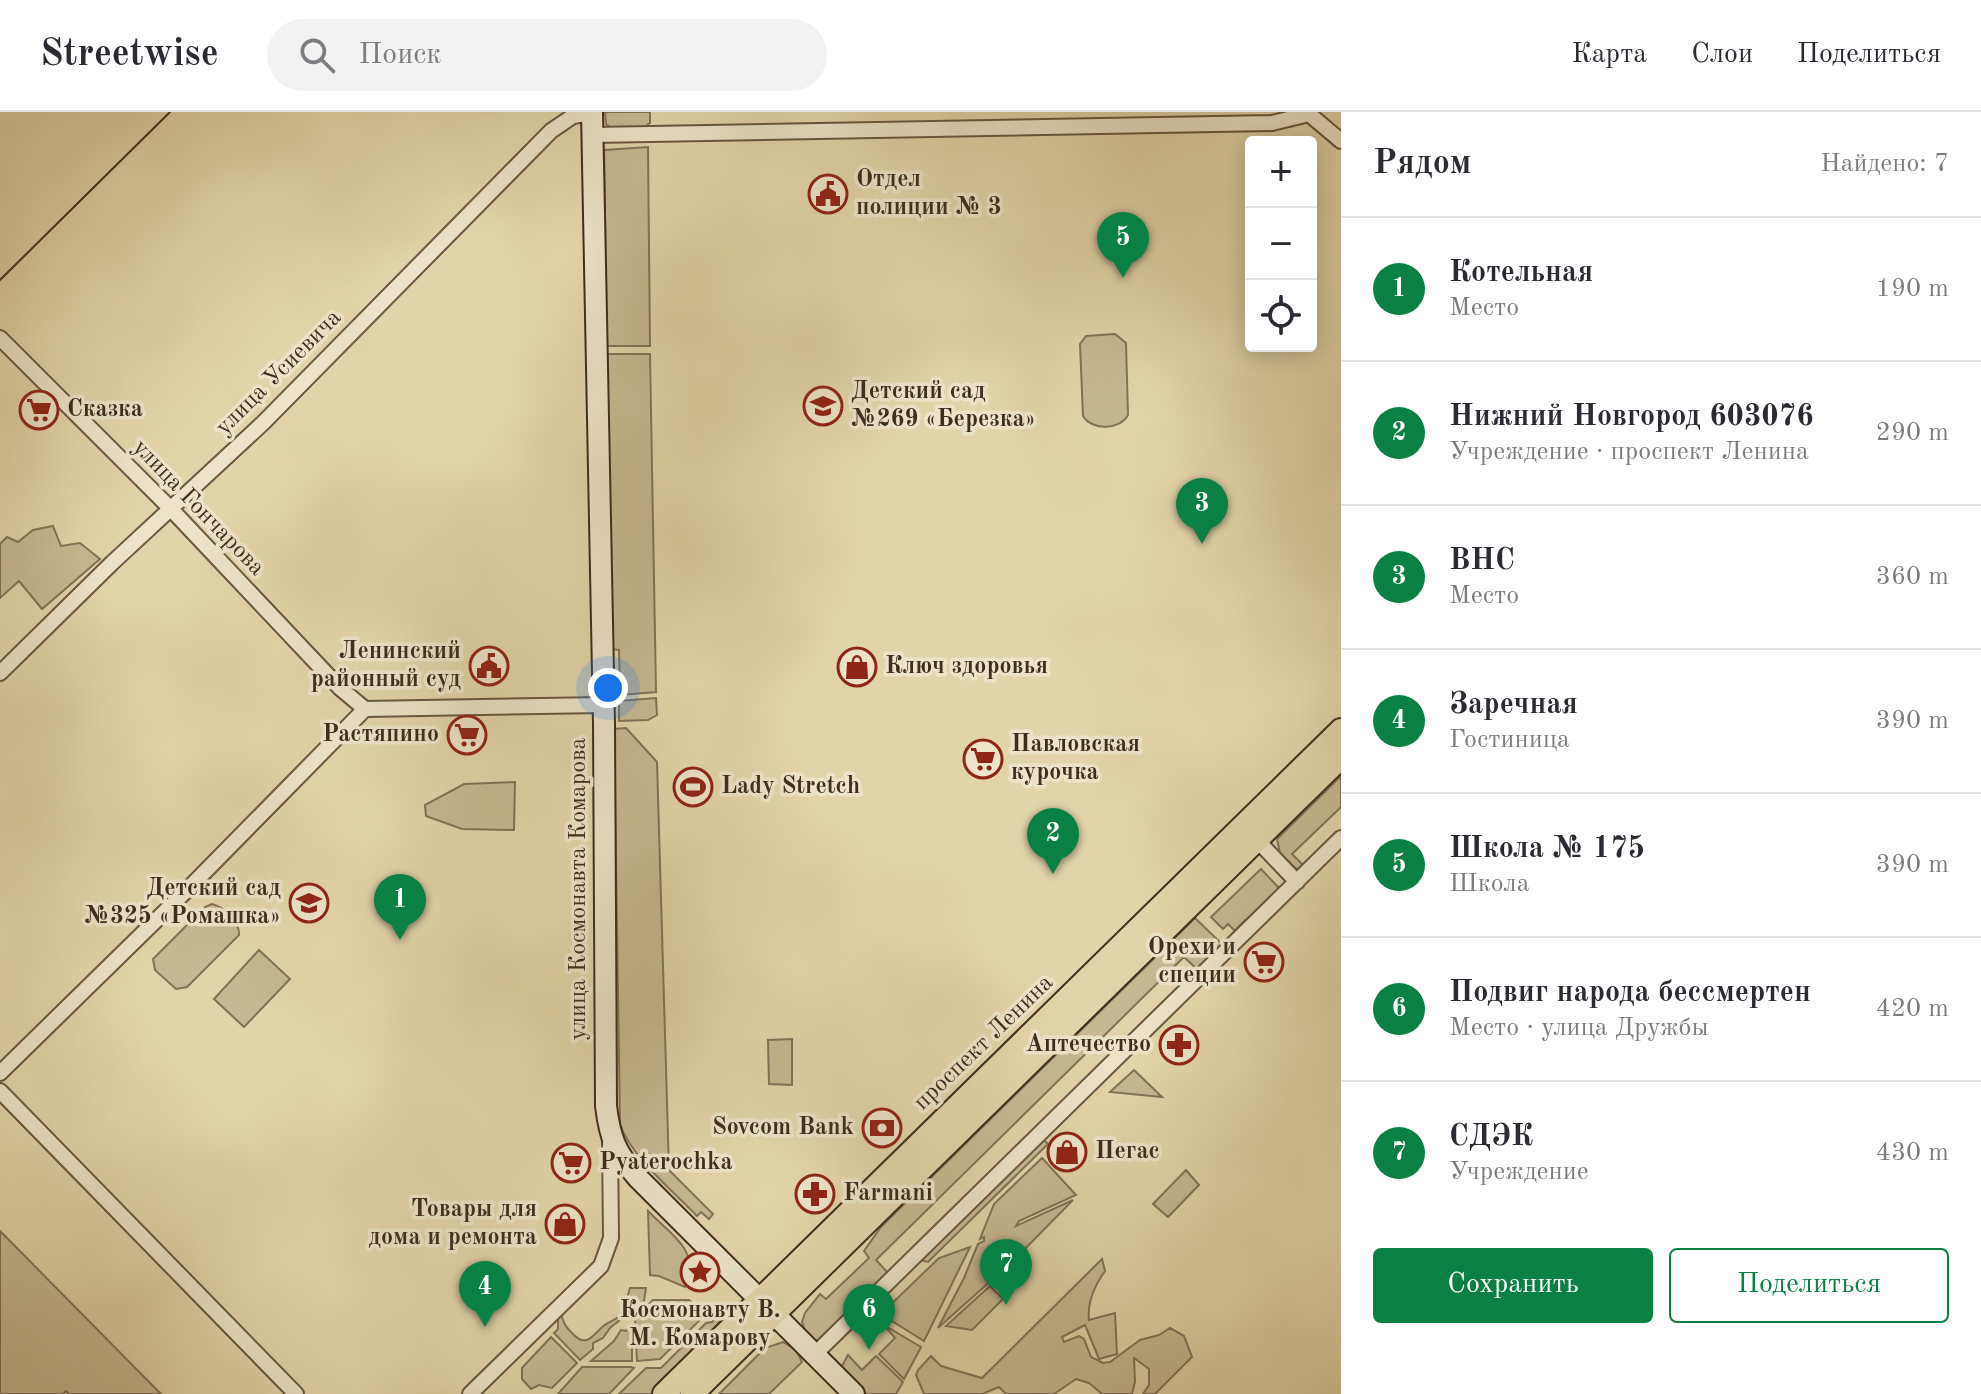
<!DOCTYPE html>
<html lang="ru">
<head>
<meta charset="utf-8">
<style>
  :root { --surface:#fff; --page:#f2f2f3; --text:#2b2b33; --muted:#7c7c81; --line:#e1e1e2; --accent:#0b8043 }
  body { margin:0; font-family:"Old Standard TT",serif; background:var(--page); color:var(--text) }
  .controls { position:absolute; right:24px; top:24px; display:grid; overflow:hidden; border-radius:8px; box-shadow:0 4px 20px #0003 }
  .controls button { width:72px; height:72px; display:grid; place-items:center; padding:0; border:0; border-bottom:2px solid var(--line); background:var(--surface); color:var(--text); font:40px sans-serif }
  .you { position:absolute; left:608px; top:576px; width:28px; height:28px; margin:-20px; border:6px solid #fff; border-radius:50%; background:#1a73e8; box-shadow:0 0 0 12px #1a73e833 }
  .badge { display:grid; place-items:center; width:52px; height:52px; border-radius:50%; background:var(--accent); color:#fff; font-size:26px; font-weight:700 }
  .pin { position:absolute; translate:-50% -66px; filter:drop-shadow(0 2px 4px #0008) }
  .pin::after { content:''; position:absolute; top:42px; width:28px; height:24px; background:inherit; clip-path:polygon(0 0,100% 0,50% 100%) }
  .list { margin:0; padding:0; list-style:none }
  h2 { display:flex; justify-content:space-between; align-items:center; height:104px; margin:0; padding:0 32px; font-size:34px }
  h2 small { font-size:26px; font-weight:400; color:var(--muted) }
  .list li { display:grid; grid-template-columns:52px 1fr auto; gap:24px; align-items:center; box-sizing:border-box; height:144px; padding:0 32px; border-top:2px solid var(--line) }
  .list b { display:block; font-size:30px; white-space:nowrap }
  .list p { margin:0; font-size:26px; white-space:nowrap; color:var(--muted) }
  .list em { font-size:26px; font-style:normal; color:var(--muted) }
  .actions { display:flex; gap:16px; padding:24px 32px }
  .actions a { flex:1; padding:18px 0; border:2px solid var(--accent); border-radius:8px; text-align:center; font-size:28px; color:var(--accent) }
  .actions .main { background:var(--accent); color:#fff }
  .icon { flex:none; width:44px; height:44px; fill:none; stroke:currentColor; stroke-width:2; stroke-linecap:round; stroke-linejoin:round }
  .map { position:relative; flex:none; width:1341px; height:1282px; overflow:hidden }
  header { display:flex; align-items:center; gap:48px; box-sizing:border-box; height:112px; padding:0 40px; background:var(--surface); border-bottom:2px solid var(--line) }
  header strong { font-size:38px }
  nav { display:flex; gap:44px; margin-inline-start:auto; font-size:28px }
  .search { width:560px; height:72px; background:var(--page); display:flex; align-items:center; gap:20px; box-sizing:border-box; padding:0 28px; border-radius:44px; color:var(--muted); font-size:30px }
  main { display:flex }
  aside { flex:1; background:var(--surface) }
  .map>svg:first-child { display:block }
</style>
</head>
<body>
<header>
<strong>Streetwise</strong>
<div class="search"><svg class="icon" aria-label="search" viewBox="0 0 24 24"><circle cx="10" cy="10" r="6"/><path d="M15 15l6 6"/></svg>Поиск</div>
<nav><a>Карта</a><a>Слои</a><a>Поделиться</a></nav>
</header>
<main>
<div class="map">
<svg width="1341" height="1282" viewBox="0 0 1341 1282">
  <rect width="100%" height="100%" fill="#e2d4aa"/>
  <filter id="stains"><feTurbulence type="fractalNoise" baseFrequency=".0025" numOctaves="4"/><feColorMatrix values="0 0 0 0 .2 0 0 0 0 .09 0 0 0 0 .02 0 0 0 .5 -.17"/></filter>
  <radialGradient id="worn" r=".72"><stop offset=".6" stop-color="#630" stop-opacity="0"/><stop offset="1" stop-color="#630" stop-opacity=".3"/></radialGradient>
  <path fill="#c6b892" stroke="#827258" stroke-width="2" d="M605,0h45v11l-7,5h-32l-5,-4z
    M648,35l2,199h-43l-3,-196z
    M1115,222l11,9 2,72c-8,15 -36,16 -45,1l-3,-72 6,-8z
    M607,242h43l6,338 -36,3 -1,-45 -7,-1z
    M53,414l8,20 19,-3 20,16 -58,50 -23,-28 -19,17v-54l7,-7 11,5 15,-12z
    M656,586l1,17 -9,5 -29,1v-20z
    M626,616l31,34 12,408 44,44 -4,5 -8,-7 -4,4c-24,-25 -66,-59 -77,-92l-6,-395z
    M1341,664v31l-49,47 13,13 -9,2 -16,-16 -3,-14z
    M515,670l-1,48 -52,-1 -36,-13 -1,-11 39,-21z
    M1261,757l19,20 -31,34 -4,-3 -10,11 -7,-7 -5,5 -12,-12z
    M212,792c12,3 28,18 27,31l-52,52 -11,2 -21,-19 -2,-11 52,-52z
    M1195,806l29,28 -25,25 -15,-14 -308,303 13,14 -66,65 -9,2 -9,-10 -3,-9 3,-9 15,-19 6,5 43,-41 -5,-7 17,-24z
    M259,838l31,29 -46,48 -30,-28z
    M792,927v46l-23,-1 -1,-44z
    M1134,958l28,27 -52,-5z
    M1043,1027l5,5 -120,118 -8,-2z
    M1042,1046l34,37 -57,26 -3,5 57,-26 -60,61 -75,67 26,-50 14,-34 6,-3v-4l-4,2 14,-35z
    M1186,1058l13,15 -31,32 -15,-13z
    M648,1099c23,24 54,40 37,76l-26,-11 -9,-1z
    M0,1119l161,163h-92l-3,-3 -3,3h-63z
    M970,1135l-46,94 -43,-27 58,-56z
    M1102,1147l3,12c-10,14 -18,31 -16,49l26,-7 2,41 -18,5 -14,-34 -23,12 2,5 15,-6 5,3 7,18 12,6 7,-1 30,-22 19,-5 11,-7 14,8 8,21 -37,37h-12l6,-9v-16l-15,-11 1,24 -3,12h-30l-13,-11 -13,-4 -22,15h-48l-7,-7 -17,7h-58l-8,-19 2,-5 13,-14 10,10 41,12z
    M990,1174l13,13 -31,31 -26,-4z
    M630,1176h16l-2,13 -34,27 -7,10 -10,5v6l-13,11 -26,-27 4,-4v-13l4,1c2,7 4,10 10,16 17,19 23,-4 36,-10 12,-6 15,-9 24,-19l-5,-6z
    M653,1188h36l11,10 1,9 -41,40 -23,2 -2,-43z
    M724,1197l4,2 -2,4 -72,79h-35l27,-26h15l45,-45 6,-1z
    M884,1213l37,22 -17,32 -25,-25 16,-16z
    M632,1214v35h-41l23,-20 7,-11 5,1z
    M551,1225l26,26 -25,25 -13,-3 -8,4 -9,-10v-11z
    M783,1230l13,8 6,12 -33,32h-50l46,-46z
    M848,1243l14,15 14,-14 27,26 -7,12h-30l-25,-26z
    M582,1255h49l3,1 -25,26h-51z"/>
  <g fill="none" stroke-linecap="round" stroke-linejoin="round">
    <defs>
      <path id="street" d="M593,23l679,-12 37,-9 32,27
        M0,226l170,170 170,180 25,21
        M0,561l112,-110 151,-140 288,-292 22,-15 19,-3
        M1257,728l40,42
        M0,961l187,-183 178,-181 239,-4
        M0,979l296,303
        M815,1242l526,-516
        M470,1282l131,-128 10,-28 -1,-98"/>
      <path id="secondary" d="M592,0l12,612 2,382c4,33 10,47 32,72l216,216"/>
      <path id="primary" d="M664,1282l677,-664
        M692,1282l649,-637"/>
    </defs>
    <use href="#street" stroke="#685740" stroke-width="18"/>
    <use href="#secondary" stroke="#3f2d1d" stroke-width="24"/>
    <use href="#primary" stroke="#3f2d1d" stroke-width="26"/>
    <use href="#street" stroke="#ece3c8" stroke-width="14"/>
    <use href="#secondary" stroke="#ece3c8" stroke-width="20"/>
    <use href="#primary" stroke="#e2d4aa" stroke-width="22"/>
    <path stroke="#3f2d1d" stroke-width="2" d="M0,168l170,-168"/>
  </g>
  <defs>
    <symbol id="civic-ring" viewBox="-11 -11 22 22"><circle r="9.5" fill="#ece3c8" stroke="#8f2418" stroke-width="1.5"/><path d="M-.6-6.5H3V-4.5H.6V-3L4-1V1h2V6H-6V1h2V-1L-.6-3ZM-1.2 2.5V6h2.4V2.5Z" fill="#8f2418"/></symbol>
    <symbol id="school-ring" viewBox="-11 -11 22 22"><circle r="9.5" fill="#ece3c8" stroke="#8f2418" stroke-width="1.5"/><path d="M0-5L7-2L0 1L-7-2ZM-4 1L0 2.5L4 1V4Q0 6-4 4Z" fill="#8f2418"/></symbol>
    <symbol id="supermarket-ring" viewBox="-11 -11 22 22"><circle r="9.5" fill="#ece3c8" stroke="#8f2418" stroke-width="1.5"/><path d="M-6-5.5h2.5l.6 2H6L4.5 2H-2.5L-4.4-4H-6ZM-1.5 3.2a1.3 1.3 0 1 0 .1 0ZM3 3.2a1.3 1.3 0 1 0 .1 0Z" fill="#8f2418"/></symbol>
    <symbol id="shop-ring" viewBox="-11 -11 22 22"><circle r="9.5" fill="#ece3c8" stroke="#8f2418" stroke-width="1.5"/><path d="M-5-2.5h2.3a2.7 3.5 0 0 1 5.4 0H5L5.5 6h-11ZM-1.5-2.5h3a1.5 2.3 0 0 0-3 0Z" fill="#8f2418"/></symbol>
    <symbol id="stadium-ring" viewBox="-11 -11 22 22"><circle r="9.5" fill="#ece3c8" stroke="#8f2418" stroke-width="1.5"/><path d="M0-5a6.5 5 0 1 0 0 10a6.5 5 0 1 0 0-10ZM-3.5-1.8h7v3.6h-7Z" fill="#8f2418"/></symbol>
    <symbol id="pharmacy-ring" viewBox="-11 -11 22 22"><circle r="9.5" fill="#ece3c8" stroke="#8f2418" stroke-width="1.5"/><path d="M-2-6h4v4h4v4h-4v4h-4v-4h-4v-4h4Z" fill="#8f2418"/></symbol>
    <symbol id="bank-ring" viewBox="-11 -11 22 22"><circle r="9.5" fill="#ece3c8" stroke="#8f2418" stroke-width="1.5"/><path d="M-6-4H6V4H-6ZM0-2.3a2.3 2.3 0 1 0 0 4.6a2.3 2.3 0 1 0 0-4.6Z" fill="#8f2418"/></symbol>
    <symbol id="sight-ring" viewBox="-11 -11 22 22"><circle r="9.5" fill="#ece3c8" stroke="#8f2418" stroke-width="1.5"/><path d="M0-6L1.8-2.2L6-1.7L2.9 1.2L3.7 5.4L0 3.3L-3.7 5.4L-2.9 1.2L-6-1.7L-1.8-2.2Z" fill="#8f2418"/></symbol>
  </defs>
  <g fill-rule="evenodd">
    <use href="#civic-ring" x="806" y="60" width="44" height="44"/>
    <use href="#school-ring" x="801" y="272" width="44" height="44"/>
    <use href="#supermarket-ring" x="17" y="276" width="44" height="44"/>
    <use href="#civic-ring" x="467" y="532" width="44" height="44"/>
    <use href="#shop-ring" x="835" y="533" width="44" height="44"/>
    <use href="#supermarket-ring" x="445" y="601" width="44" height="44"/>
    <use href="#supermarket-ring" x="961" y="625" width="44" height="44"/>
    <use href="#stadium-ring" x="671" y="653" width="44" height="44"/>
    <use href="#school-ring" x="287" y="769" width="44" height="44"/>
    <use href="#supermarket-ring" x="1242" y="828" width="44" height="44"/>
    <use href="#pharmacy-ring" x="1157" y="911" width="44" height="44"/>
    <use href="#bank-ring" x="860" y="994" width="44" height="44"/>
    <use href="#shop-ring" x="1045" y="1018" width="44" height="44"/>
    <use href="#supermarket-ring" x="549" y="1029" width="44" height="44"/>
    <use href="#pharmacy-ring" x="793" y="1060" width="44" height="44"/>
    <use href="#shop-ring" x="543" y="1090" width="44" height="44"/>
    <use href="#sight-ring" x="678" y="1138" width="44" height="44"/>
  </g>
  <g text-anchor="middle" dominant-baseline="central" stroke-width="7" stroke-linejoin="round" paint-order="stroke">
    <g font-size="24" font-weight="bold" fill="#3f2d1d" stroke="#ece3c8" text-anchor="start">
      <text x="856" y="68">Отдел<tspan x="856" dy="28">полиции № 3</tspan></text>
      <text x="851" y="280">Детский сад<tspan x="851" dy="28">№269 «Березка»</tspan></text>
      <text x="67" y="298">Сказка</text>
      <text x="461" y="540" text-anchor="end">Ленинский<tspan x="461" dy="28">районный суд</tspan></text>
      <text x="885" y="555">Ключ здоровья</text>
      <text x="439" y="623" text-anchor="end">Растяпино</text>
      <text x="1011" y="633">Павловская<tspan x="1011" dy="28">курочка</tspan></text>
      <text x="721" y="675">Lady Stretch</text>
      <text x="281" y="777" text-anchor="end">Детский сад<tspan x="281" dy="28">№325 «Ромашка»</tspan></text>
      <text x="1236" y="836" text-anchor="end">Орехи и<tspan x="1236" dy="28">специи</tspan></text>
      <text x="1151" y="933" text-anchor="end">Аптечество</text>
      <text x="854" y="1016" text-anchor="end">Sovcom Bank</text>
      <text x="1095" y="1040">Пегас</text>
      <text x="599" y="1051">Pyaterochka</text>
      <text x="843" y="1082">Farmani</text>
      <text x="537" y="1098" text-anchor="end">Товары для<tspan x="537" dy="28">дома и ремонта</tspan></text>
      <text x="700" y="1199" text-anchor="middle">Космонавту В.<tspan x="700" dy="28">М. Комарову</tspan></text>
    </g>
    <g font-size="24" fill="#3f2d1d" stroke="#ece3c8">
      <text transform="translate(279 261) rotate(-45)">улица Усиевича</text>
      <text transform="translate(198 396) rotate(46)">улица Гончарова</text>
      <text transform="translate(579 777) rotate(-90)">улица Космонавта Комарова</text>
      <text transform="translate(984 931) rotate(-44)">проспект Ленина</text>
    </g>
  </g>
  <rect width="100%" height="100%" filter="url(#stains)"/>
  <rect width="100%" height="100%" fill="url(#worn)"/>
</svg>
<div class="controls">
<button>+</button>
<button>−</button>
<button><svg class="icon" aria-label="locate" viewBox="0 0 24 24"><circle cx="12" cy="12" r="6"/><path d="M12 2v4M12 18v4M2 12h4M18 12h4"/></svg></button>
</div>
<div class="you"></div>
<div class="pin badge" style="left:400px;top:828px">1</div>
<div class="pin badge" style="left:1053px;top:762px">2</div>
<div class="pin badge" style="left:1202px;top:432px">3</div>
<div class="pin badge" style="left:485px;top:1215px">4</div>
<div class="pin badge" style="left:1123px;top:166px">5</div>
<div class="pin badge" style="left:869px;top:1238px">6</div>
<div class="pin badge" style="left:1006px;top:1193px">7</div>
</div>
<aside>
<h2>Рядом<small>Найдено: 7</small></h2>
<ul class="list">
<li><span class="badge">1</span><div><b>Котельная</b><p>Место</p></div><em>190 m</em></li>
<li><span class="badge">2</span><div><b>Нижний Новгород 603076</b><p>Учреждение · проспект Ленина</p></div><em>290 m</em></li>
<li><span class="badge">3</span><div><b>ВНС</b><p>Место</p></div><em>360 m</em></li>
<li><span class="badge">4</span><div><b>Заречная</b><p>Гостиница</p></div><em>390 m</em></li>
<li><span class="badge">5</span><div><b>Школа № 175</b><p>Школа</p></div><em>390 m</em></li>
<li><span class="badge">6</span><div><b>Подвиг народа бессмертен</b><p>Место · улица Дружбы</p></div><em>420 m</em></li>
<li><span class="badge">7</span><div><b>СДЭК</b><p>Учреждение</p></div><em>430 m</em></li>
</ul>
<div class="actions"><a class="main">Сохранить</a><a>Поделиться</a></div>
</aside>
</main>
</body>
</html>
